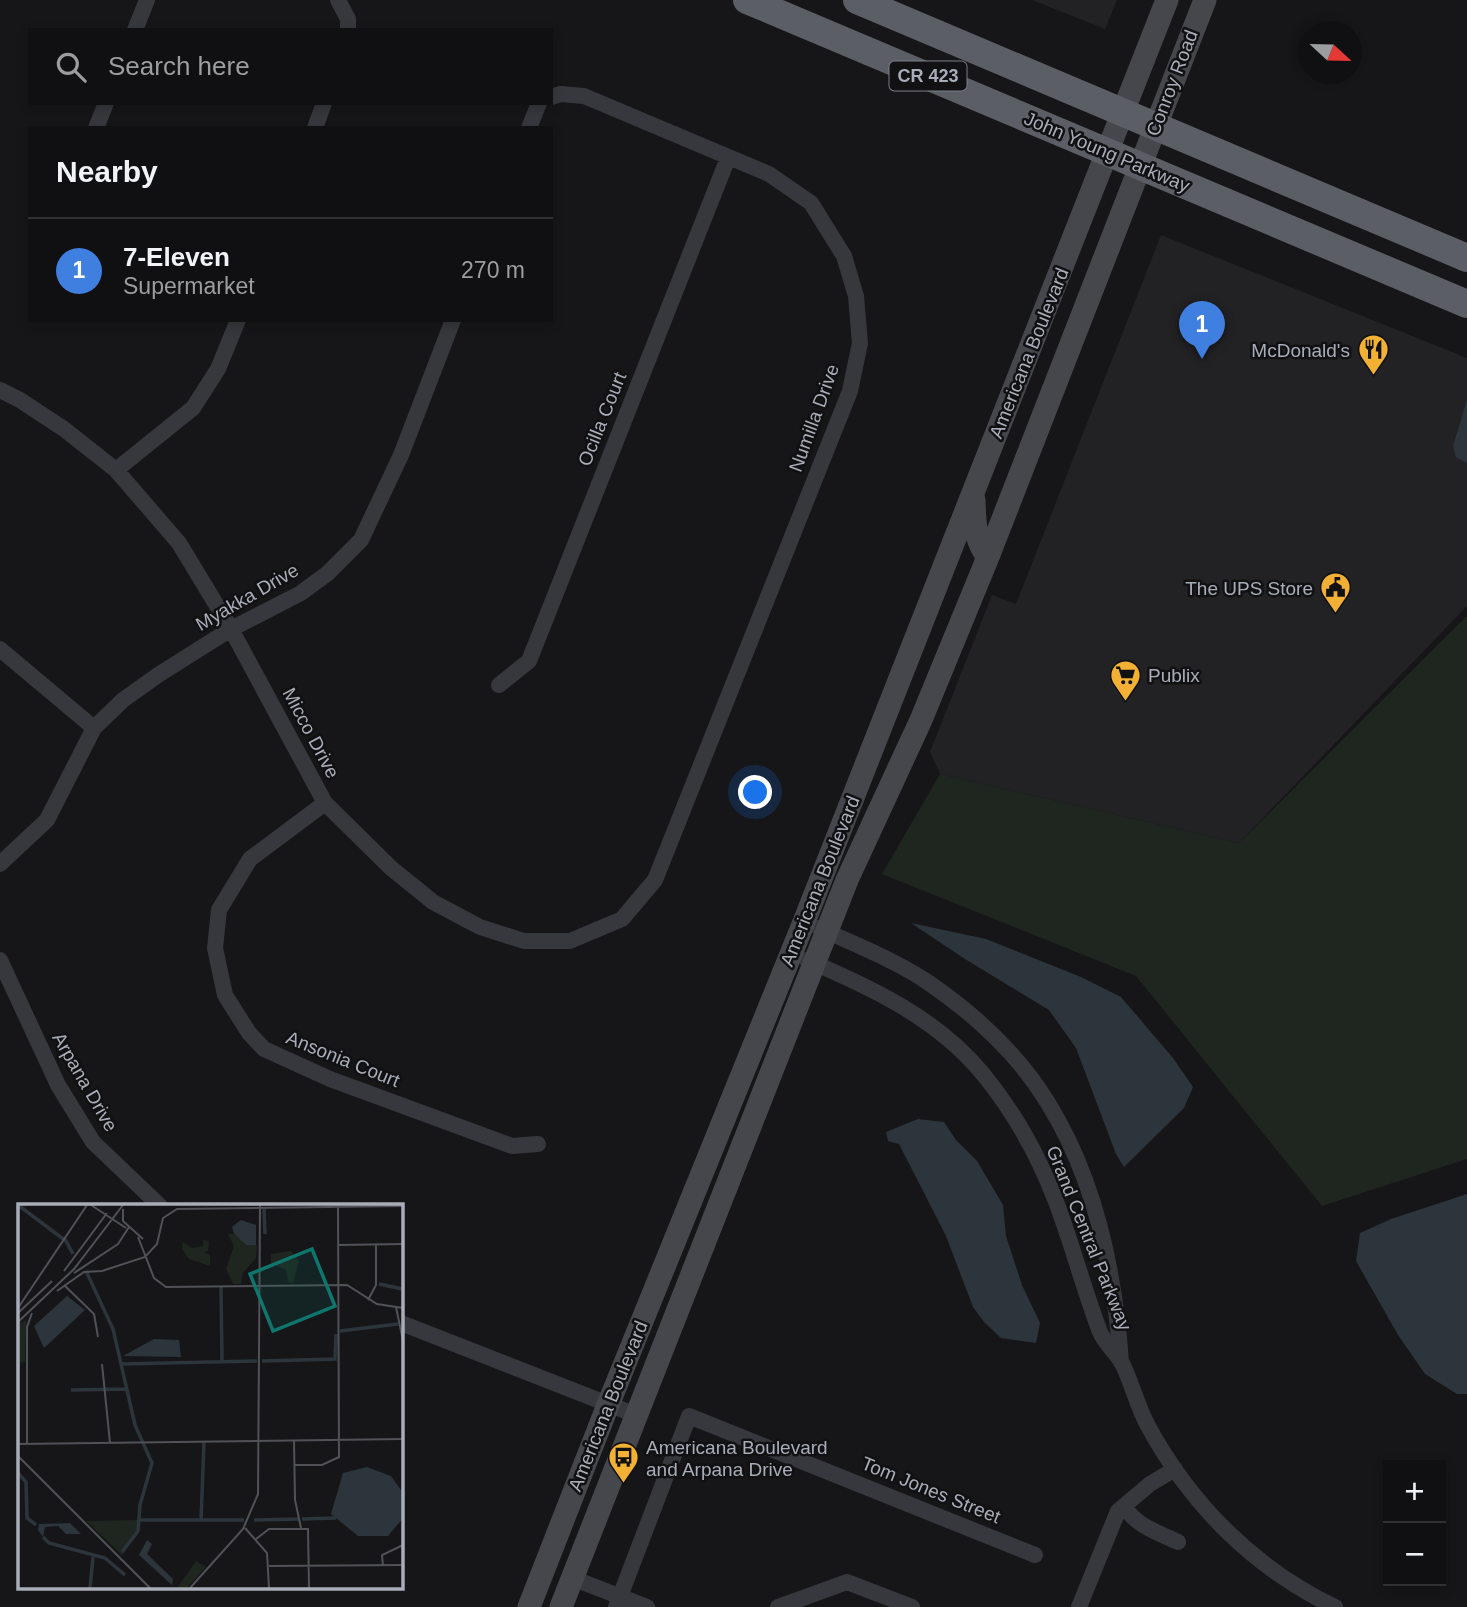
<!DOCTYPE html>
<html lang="en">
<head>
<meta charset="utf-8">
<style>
  :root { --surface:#101012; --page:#19191b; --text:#f1f3f6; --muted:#9c9d9f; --line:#303032; --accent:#b45309 }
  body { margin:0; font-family:Helvetica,sans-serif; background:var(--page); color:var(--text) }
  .controls { position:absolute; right:21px; bottom:21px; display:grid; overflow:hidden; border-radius:0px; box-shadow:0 4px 10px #0003 }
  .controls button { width:63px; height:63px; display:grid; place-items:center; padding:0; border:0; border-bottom:2px solid var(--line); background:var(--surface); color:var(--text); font:35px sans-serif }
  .compass { position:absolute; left:1299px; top:21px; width:63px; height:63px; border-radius:50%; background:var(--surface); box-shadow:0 4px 10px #0003; rotate:112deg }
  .you { position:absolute; left:756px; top:793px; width:24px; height:24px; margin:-18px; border:5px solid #fff; border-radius:50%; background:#1a73e8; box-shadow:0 0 0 10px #1a73e833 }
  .badge { display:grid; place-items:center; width:46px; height:46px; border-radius:50%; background:var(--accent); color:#fff; font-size:23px; font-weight:700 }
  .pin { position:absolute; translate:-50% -58px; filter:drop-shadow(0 2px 4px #0008) }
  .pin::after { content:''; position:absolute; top:37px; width:24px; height:21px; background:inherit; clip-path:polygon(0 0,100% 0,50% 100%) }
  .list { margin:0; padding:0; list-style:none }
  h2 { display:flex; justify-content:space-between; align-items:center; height:91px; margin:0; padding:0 28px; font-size:30px }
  h2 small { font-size:23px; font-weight:400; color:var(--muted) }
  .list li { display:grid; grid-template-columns:46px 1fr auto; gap:21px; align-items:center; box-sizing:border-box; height:105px; padding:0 28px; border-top:2px solid var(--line) }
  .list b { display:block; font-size:26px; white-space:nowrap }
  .list p { margin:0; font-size:23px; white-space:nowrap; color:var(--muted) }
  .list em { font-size:23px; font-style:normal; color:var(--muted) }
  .icon { flex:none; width:38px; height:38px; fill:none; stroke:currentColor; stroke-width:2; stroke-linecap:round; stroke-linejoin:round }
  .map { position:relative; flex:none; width:1467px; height:1607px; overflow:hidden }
  .search { position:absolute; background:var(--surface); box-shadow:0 4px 10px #0003; left:28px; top:28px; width:525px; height:77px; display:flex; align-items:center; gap:18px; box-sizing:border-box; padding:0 24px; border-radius:0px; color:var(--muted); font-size:26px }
  .panel { position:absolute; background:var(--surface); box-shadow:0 4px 10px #0003; left:28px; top:126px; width:525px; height:196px; border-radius:0px }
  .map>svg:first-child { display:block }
</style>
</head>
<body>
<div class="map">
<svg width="1467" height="1607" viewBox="0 0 1467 1607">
  <rect width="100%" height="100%" fill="#161618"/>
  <path fill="#222225" d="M1032,0h85l-12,29z
    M1161,235l306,123v248l-228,237 -299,-69 -10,-22 62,-157 24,9z"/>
  <path fill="#1e261f" d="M1467,616v543l-145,47 -186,-230 -254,-102 58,-100 299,69z"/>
  <path fill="#2c353c" d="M1467,400v63l-11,-6 -3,-11z
    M911,923l75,16 95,38 40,20 52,61 20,29 -9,21 -60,59 -8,-13 -40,-106 -27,-38 -84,-51z
    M918,1119l26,3 12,18 21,21 26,44 3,31 16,49 18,38 -4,20 -35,-5 -17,-16 -11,-15 -27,-71 -47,-92 -11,-3 -2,-9z
    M1467,1194v200h-10l-32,-20 -27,-39 -42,-74 4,-28 31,-14z"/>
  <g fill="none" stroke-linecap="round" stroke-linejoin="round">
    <path stroke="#37383d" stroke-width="16" d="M338,0l10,19v11
      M135,30l12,-30
      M96,128l10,-25
      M315,128l9,-25
      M529,128l10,-25
      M0,390l20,10 44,29 52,41 63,73 52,86 94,174 66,65 42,34 47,25 44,14h46l52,-22 33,-39 195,-489 10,-48 -4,-47 -12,-40 -33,-53 -42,-29 -185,-78 -23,-2 -10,3
      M116,470l77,-62 25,-39 20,-49
      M0,649l94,79
      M499,685l30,-24 199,-503
      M325,803l-75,56 -31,51 -4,38 10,47 24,38 15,16 66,30 182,67 26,-2
      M0,864l47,-44 47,-92 29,-28 35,-25 73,-46 70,-36 27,-20 33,-33 40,-85 52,-135
      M819,928c37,17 76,32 110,55 45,31 90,72 119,120 47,76 67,170 73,259
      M0,960l58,125 35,57 67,64
      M807,960c65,28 130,58 176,114 37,45 64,98 82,153 12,35 22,71 35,105 5,12 16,20 22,31 10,20 15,43 26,63 43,79 106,142 187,181
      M401,1323l235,92
      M1124,1506c12,20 33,26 54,36
      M572,1578l75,29
      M616,1607l73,-191 346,139
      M778,1607l69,-25 65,25
      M1079,1607l39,-96 32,-27 25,-15"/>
    <path stroke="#45474d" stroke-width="23" d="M974,500c1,21 0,40 14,57
      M529,1607l79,-202 196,-483 363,-922
      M561,1607l286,-727 74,-160 67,-163 217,-557"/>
    <path stroke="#5b5e65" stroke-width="28" d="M747,0l720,304
      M857,0l610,258"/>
  </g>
  <defs>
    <symbol id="restaurant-pin" viewBox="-11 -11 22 30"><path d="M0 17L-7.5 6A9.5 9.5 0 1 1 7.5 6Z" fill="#f2b134" stroke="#111113"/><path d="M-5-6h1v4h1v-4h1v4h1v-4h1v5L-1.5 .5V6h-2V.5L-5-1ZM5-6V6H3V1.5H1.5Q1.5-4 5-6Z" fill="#111"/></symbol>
    <symbol id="civic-pin" viewBox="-11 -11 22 30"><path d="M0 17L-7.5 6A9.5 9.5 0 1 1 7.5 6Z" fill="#f2b134" stroke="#111113"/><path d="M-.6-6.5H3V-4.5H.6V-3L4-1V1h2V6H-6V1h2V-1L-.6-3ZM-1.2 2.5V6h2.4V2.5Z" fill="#111"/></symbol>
    <symbol id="supermarket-pin" viewBox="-11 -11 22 30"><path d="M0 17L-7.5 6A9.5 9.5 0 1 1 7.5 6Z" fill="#f2b134" stroke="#111113"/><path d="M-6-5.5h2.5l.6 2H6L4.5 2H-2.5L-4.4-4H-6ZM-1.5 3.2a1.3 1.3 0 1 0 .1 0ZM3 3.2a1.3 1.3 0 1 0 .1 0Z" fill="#111"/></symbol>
    <symbol id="bus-pin" viewBox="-11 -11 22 30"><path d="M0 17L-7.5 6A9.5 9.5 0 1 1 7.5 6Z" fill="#f2b134" stroke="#111113"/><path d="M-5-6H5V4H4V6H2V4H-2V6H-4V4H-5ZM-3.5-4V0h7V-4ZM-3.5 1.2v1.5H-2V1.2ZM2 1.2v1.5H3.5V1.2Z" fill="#111"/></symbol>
  </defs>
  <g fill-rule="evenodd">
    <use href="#restaurant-pin" x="1356" y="332" width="35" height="47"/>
    <use href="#civic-pin" x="1318" y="570" width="35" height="47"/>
    <use href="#supermarket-pin" x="1108" y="658" width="35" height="47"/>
    <use href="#bus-pin" x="606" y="1440" width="35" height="47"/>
  </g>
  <g text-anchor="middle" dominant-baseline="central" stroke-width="5" stroke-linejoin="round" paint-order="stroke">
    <rect fill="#111113" stroke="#7b7e86" stroke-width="2" x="889.5" y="61.5" width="77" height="29" rx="5"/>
    <g font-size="18" font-weight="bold" fill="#a8adb8">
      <text x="928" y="76">CR 423</text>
    </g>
    <g font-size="19" fill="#a8adb8" stroke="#111113">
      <text transform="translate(1172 83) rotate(-69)">Conroy Road</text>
      <text transform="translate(1107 152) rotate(23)">John Young Parkway</text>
      <text transform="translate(1029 353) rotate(-68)">Americana Boulevard</text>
      <text transform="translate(814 418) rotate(-70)">Numilla Drive</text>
      <text transform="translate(602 419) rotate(-68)">Ocilla Court</text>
      <text transform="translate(247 597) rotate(-30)">Myakka Drive</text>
      <text transform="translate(311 733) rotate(62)">Micco Drive</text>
      <text transform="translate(820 881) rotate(-68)">Americana Boulevard</text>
      <text transform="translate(343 1059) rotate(22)">Ansonia Court</text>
      <text transform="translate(85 1082) rotate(60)">Arpana Drive</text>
      <text transform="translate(1089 1238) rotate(68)">Grand Central Parkway</text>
      <text transform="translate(608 1406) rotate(-68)">Americana Boulevard</text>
      <text transform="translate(931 1490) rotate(22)">Tom Jones Street</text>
    </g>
    <g font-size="19" fill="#a8adb8" stroke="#111113" text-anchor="end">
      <text x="1350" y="350">McDonald's</text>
      <text x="1313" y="588">The UPS Store</text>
      <text x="1148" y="675" text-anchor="start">Publix</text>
      <text x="646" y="1447" text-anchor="start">Americana Boulevard<tspan x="646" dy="22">and Arpana Drive</tspan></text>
    </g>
  </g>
  <g transform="translate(18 1204)">
    <rect width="385" height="385" fill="#161618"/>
    <path d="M210,30h11l6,11h12l-1,13 -13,15 -2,11h-8l-7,-15 8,-23zM185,36l6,1 -1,10 -4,1 6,3v11l-21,-7 -7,-10 1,-7 9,6 11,-2zM273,47l8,10 -6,22 -5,-1 -2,-12 -15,-7v-9zM8,116l-1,42 -7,1v-39zM121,316l-2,14 -15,21 -36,-34zM178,357l10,6 -19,21h-10z" fill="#1e261f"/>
    <path d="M223,16l15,5v20h-10l-12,-12 -2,-6zM49,92l18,14 -41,38 -10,-22zM136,135l25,1 2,17 -58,-1zM349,263l24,9 12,17v25l-15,18h-30l-27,-22 12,-41zM52,319l11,11h-15l-8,-8 -13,1 -2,10 -5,-7 1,-6zM129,336l5,4 -5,10 26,25 -1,6 -33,-30z" fill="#2c353c"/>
    <path fill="none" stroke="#2c353c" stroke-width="3.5" d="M0,1l48,36 7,13M246,5l1,25M68,67l27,58 22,96 17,38 -12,42 -2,26 -16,21M361,80l24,5M203,83l1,74M322,127l58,-7M244,157l73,-2 1,-25M104,160l135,-3M53,186l57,-1M0,269l8,9 1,36 9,7M284,315l34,-1M122,316h104M183,316l3,-78M236,316l45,-1M25,333l6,6 56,15 20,17M72,384l3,-31"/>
    <path fill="none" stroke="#505258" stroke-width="2" d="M73,1l35,23M105,5v12l20,18M120,33l16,41 12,9 181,-2 30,19 26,4M320,41l65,-1M46,67l43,-58M56,69l44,-29 11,-17M46,81l30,29 4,23M39,87l27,-19 18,-1 43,-14 12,-13 6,-26 14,-9 226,-3M350,96l8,-15v-41M378,103l7,34M0,104l69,-103M0,109l34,-32M0,118l56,-53 49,-64M84,160l8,79M276,236l1,60 6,28M0,240l385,-5M9,240v-117l5,-14M0,252l132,132M276,261h28l17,-8 -1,-252M227,324l22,25 2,35M238,335l13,-10h39l1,59M251,362l134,-1M365,362l-1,-11 21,-10M172,384l53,-59 15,-35 2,-289"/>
    <path fill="#0f766e" fill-opacity="0.15" stroke="#0f766e" stroke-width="3.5" d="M294,45l23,57 -62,25 -23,-57z"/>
    <rect width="385" height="385" fill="none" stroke="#a8adb8" stroke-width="3.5"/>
  </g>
</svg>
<div class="controls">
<button>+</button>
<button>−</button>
</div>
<svg class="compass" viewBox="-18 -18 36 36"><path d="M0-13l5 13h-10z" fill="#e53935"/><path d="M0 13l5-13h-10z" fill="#9c9d9f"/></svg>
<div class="you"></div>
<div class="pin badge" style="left:1202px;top:359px;background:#3f7fe0">1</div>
<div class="search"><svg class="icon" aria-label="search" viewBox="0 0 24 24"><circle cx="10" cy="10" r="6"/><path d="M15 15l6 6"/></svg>Search here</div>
<section class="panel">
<h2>Nearby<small></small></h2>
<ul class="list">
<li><span class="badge" style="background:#3f7fe0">1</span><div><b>7-Eleven</b><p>Supermarket</p></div><em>270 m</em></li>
</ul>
</section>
</div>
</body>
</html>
